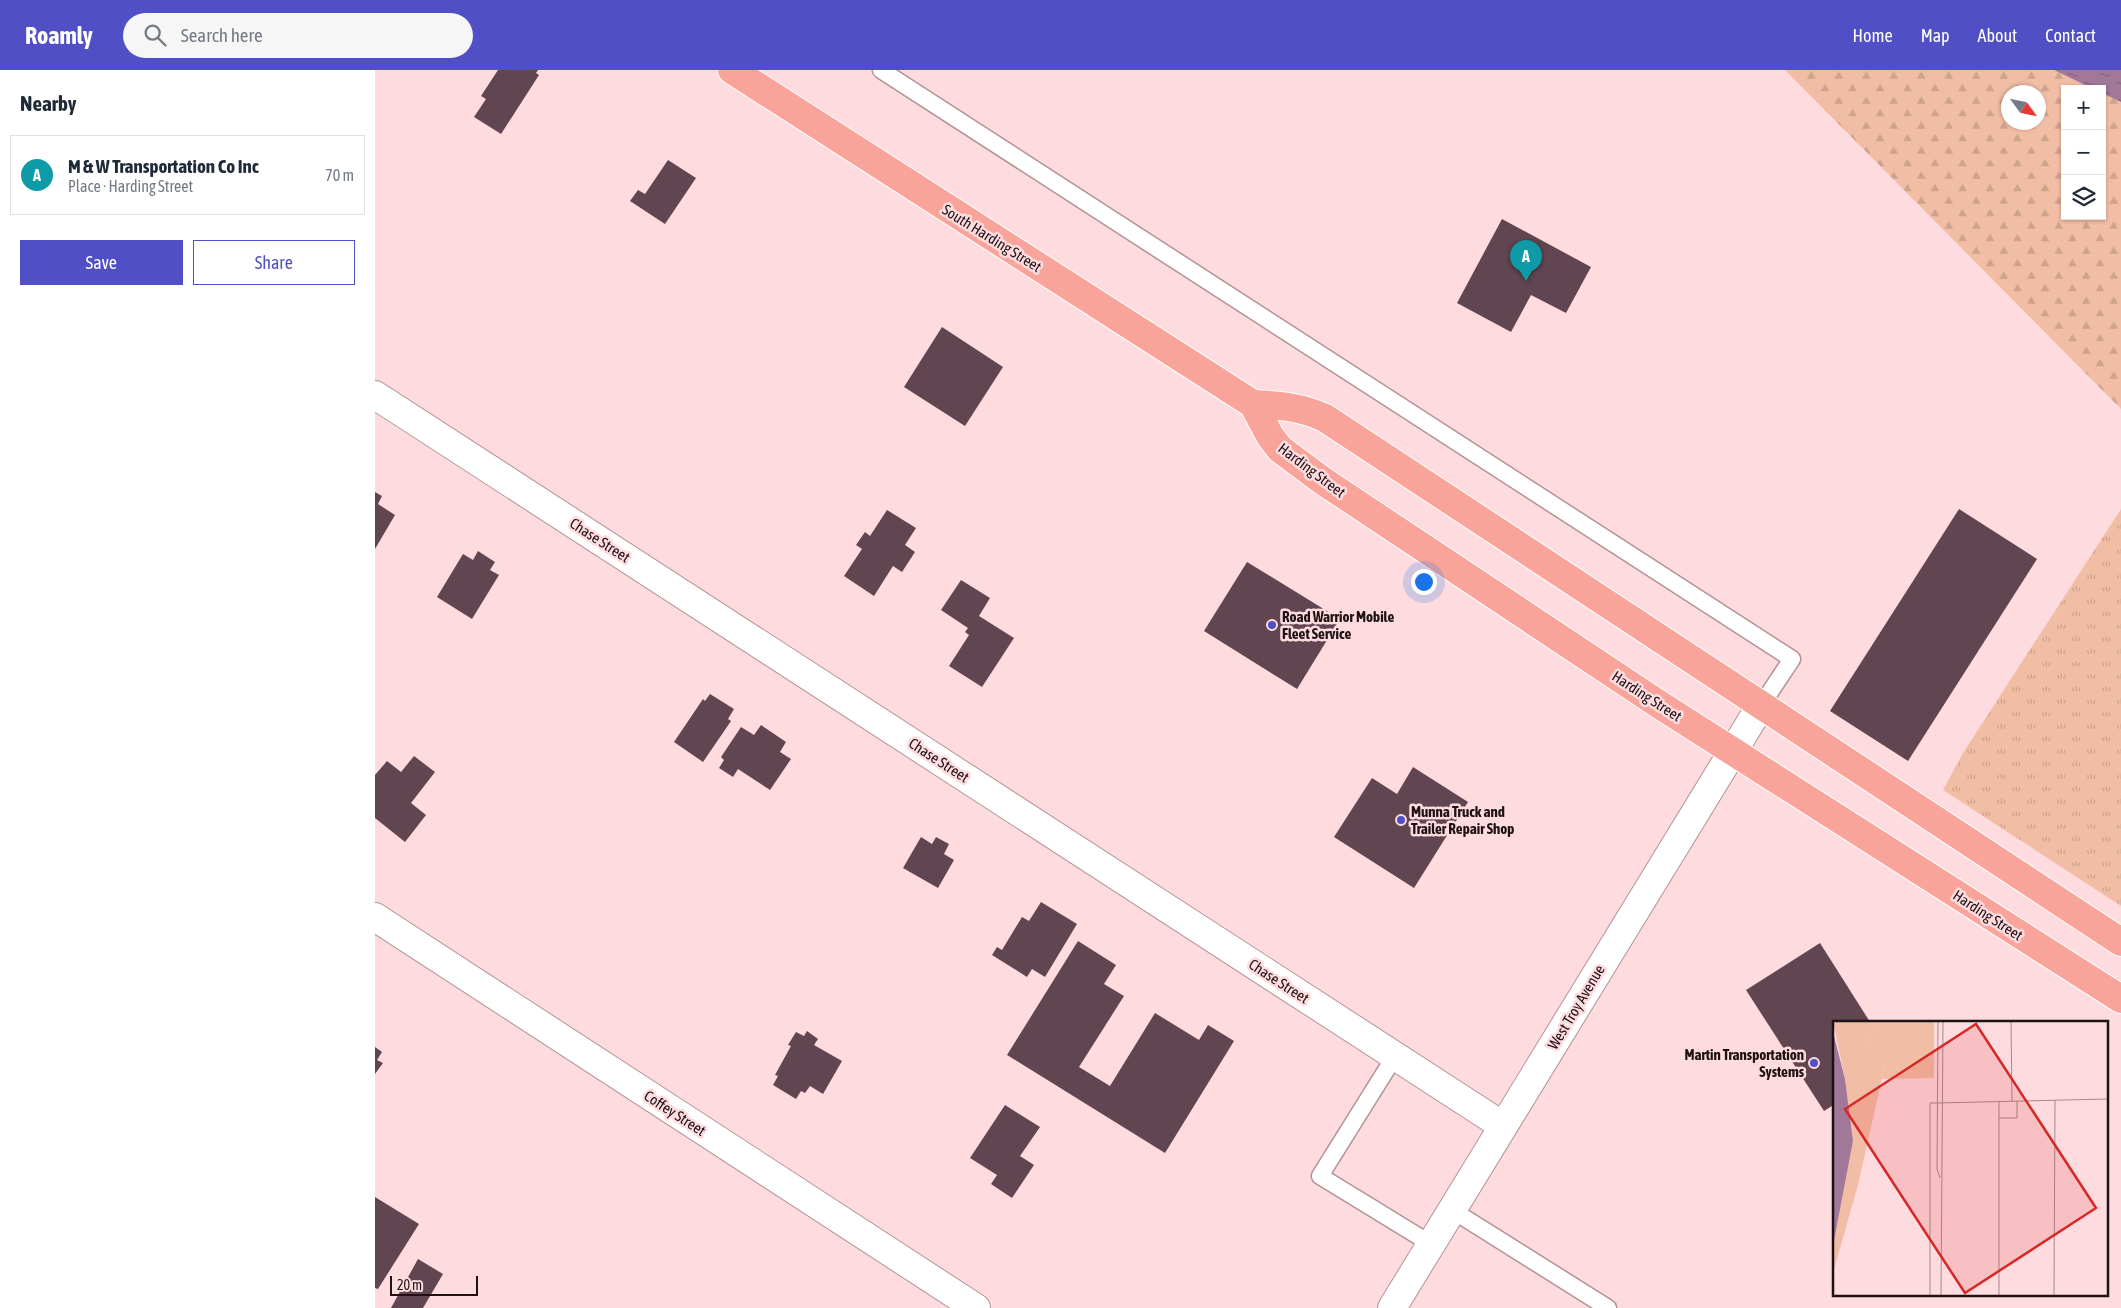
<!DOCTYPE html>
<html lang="en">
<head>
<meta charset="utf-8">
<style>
  :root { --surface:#fff; --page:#f6f6f7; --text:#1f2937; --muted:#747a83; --line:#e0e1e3; --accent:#504fc5 }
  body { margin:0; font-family:"Asap Condensed",sans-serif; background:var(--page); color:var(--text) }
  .controls { position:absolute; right:15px; top:15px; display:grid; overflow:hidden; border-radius:0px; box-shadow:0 1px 4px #0004 }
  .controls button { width:45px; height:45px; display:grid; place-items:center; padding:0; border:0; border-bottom:1px solid var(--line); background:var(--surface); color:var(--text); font:25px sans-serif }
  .compass { position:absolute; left:1626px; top:15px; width:45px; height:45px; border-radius:50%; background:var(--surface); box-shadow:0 1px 4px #0004; rotate:123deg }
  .scale { position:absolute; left:15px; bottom:12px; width:88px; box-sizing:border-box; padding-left:5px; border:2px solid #1e1214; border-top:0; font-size:14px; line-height:18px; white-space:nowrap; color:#1e1214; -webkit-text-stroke:4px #fedbde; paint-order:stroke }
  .you { position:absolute; left:1048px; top:511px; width:18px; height:18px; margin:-12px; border:4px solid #fff; border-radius:50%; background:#1a73e8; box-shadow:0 0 0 8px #1a73e833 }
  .badge { display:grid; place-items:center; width:32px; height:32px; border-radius:50%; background:var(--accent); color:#fff; font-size:16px; font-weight:700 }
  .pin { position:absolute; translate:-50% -41px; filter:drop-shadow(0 1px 2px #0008) }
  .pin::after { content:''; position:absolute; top:26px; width:18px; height:15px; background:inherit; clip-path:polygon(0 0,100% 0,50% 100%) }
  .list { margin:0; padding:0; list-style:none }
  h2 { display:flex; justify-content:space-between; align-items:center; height:65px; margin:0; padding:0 20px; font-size:21px }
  h2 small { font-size:16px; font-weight:400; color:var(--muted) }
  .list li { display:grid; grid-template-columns:32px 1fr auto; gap:15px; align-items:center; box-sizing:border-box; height:80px; margin:0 10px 10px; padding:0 10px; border:1px solid var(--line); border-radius:0px }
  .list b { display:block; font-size:19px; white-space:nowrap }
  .list p { margin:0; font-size:16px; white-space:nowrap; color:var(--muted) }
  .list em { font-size:16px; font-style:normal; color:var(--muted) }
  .actions { display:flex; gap:10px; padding:15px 20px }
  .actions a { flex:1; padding:11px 0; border:1px solid var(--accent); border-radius:0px; text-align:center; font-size:18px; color:var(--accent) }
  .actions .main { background:var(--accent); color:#fff }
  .icon { flex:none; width:28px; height:28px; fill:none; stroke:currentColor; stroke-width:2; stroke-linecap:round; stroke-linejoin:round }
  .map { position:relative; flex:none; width:1746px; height:1238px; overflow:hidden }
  header { display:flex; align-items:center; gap:30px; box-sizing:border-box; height:70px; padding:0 25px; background:var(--accent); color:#fff }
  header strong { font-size:24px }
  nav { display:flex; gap:28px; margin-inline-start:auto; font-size:18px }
  .search { width:350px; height:45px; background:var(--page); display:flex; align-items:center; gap:12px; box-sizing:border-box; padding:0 18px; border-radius:28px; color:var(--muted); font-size:19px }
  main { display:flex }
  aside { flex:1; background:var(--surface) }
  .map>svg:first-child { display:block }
</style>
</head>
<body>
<header>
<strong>Roamly</strong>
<div class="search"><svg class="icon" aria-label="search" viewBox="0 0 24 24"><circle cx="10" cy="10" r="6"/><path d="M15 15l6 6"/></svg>Search here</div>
<nav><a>Home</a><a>Map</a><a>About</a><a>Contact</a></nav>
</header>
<main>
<aside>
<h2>Nearby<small></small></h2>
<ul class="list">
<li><span class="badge" style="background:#0f9aa8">A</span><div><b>M &amp; W Transportation Co Inc</b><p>Place · Harding Street</p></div><em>70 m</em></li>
</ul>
<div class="actions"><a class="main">Save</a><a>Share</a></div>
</aside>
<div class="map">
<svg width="1746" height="1238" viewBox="0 0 1746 1238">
  <defs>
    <pattern id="grass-tufts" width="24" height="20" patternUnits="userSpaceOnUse" patternTransform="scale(1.25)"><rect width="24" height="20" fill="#f1bea5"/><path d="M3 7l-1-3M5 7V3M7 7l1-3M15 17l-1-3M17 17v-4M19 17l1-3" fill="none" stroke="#cea28d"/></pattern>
    <pattern id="forest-firs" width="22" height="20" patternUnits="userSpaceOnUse" patternTransform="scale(1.25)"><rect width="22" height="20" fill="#f1bea5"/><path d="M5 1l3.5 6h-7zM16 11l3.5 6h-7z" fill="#cea28d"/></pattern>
    <pattern id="water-ripples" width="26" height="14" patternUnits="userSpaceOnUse" patternTransform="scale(1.25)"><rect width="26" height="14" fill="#a27899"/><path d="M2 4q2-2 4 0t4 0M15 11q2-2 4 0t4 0" fill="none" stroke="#83617c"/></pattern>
  </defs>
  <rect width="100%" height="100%" fill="#fedbde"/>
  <path fill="url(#grass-tufts)" d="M1746,439v397l-178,-116 20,-37z"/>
  <path fill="url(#forest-firs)" fill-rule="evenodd" d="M1410,0h269l39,19h-28v127h37v-123l19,9v307zM1634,22h30v30h-30z"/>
  <path fill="url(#water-ripples)" d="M1679,0h67v32l-19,-9v-4h-9z"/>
  <path fill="#614651" d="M123,0h40l-2,3 3,2 -38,59 -27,-17 12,-18 -5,-3z
    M293,90l28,18 -31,46 -35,-23 8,-11 7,4z
    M1127,149l89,48 -25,46 -35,-18 -20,37 -54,-29z
    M567,257l61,40 -38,59 -61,-39z
    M0,422l7,4 -4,8 17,11 -20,34z
    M1584,439l78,50 -129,202 -78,-50z
    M512,440l29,18 -11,17 10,7 -13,20 -9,-6 -19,30 -30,-20 18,-27 -6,-4 9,-13 5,4z
    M103,481l17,11 -5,8 9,5 -27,44 -35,-22 26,-43 10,6z
    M872,492l93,57 -43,70 -93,-58z
    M586,510l29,18 -11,18 35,22 -32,49 -33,-21 20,-31 -4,-3 3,-4 -27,-18z
    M335,624l24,15 -6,10 3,2 -28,41 -29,-20 29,-43 2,2z
    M386,655l25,17 -6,10 11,7 -21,31 -32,-21 -5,8 -14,-9 5,-8 -3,-3 20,-30 13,8z
    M39,686l21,16 -24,31 15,12 -21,27 -30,-24v-43l12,-14 14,11z
    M1038,697l55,35 -54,86 -80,-51 38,-59 25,16z
    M546,767l11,7 4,-7 13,7 -5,10 10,6 -16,28 -35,-20z
    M666,832l36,22 -32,53 -13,-8 -5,8 -35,-22 5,-8 5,3 20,-33 7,4z
    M703,871l38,24 -12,19 20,12 -45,71 31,19 45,-73 44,27 9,-15 26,16 -69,112 -158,-98z
    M1445,873l50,79h-35v82l-11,7 -78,-121z
    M432,961l11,8 -4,6 28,16 -19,33 -13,-8 -5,7 -4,-2 -5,8 -23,-14 5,-9 -3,-1 16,-29 -3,-1 8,-13 8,4z
    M0,977l7,5 -5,8 6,3 -8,11z
    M630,1035l35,22 -20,29 14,9 -22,33 -21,-14 6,-9 -27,-17z
    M0,1127l44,27 -41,65 -3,-1z
    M43,1189l25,15 -20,34h-32z"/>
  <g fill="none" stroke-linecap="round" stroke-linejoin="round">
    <defs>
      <path id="lane" d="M506,0l911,589 -32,48
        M1020,986l-75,120 111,68
        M1077,1140l156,98"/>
      <path id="street" d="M0,325l1128,731
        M0,847l601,391"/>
      <path id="secondary" d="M1017,1238l368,-601"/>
      <path id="primary" d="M357,0l521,334c26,1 48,3 72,14l796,524
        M878,334l17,32 10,13 43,32 337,224 461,294"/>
    </defs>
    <use href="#lane" stroke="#b39296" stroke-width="19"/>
    <use href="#street" stroke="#b39296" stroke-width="30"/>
    <use href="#secondary" stroke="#b39296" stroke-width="30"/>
    <use href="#primary" stroke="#fff" stroke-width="30"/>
    <use href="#lane" stroke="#fff" stroke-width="16"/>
    <use href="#street" stroke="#fff" stroke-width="28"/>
    <use href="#secondary" stroke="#fff" stroke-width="28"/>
    <use href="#primary" stroke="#f9a49a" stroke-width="28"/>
  </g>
  <g fill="#504fc5" stroke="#fedbde" stroke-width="2">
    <circle cx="897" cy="555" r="5"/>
    <circle cx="1026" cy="750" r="5"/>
    <circle cx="1439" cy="993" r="5"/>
  </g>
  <g text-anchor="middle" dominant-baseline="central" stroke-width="5" stroke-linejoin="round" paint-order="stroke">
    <g font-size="15" fill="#1e1214" stroke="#fedbde">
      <text transform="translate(617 168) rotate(32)">South Harding Street</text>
      <text transform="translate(937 400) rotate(37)">Harding Street</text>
      <text transform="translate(225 470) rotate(33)">Chase Street</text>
      <text transform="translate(1272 626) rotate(33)">Harding Street</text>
      <text transform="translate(564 690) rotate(33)">Chase Street</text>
      <text transform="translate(1613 845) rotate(33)">Harding Street</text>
      <text transform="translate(904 911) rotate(33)">Chase Street</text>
      <text transform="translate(1201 937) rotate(-59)">West Troy Avenue</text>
      <text transform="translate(300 1043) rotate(33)">Coffey Street</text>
    </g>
    <g font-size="15" font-weight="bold" fill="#1e1214" stroke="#fedbde" text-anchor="start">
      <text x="907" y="546">Road Warrior Mobile<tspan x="907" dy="17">Fleet Service</tspan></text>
      <text x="1036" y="741">Munna Truck and<tspan x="1036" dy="17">Trailer Repair Shop</tspan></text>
      <text x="1429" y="984" text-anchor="end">Martin Transportation<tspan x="1429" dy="17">Systems</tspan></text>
    </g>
  </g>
  <g transform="translate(1458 951)">
    <rect width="275" height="275" fill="#fedbde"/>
    <path d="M42,0h59v57l-52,1 3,-14 -15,-18 -1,-10z" fill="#f1bea5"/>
    <path d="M0,0h42l-6,16 1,9 9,5 6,14 -27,120 -25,88v-27l20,-105 -8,-62z" fill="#f1bea5"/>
    <path d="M0,11l12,47 8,62 -20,105z" fill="#a27899"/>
    <path fill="none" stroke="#a48b8d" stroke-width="1" d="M105,0l-1,148 3,9M178,0l1,80M166,81v194M104,82l171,-4M166,97h18v-17M97,275v-193h7M108,275l2,-275M221,275l1,-196"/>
    <path fill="#d62828" fill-opacity="0.15" stroke="#d62828" stroke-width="2.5" d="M143,3l120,184 -131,85 -120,-184z"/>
    <rect width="275" height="275" fill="none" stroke="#1e1214" stroke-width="2.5"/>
  </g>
</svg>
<div class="controls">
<button>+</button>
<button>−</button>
<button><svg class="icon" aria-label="layers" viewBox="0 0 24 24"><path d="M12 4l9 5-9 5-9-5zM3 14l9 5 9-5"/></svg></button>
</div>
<svg class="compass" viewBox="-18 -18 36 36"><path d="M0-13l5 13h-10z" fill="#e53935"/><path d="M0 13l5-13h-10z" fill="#747a83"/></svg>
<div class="scale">20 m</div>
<div class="you"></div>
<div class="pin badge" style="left:1151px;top:211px;background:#0f9aa8">A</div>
</div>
</main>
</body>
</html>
